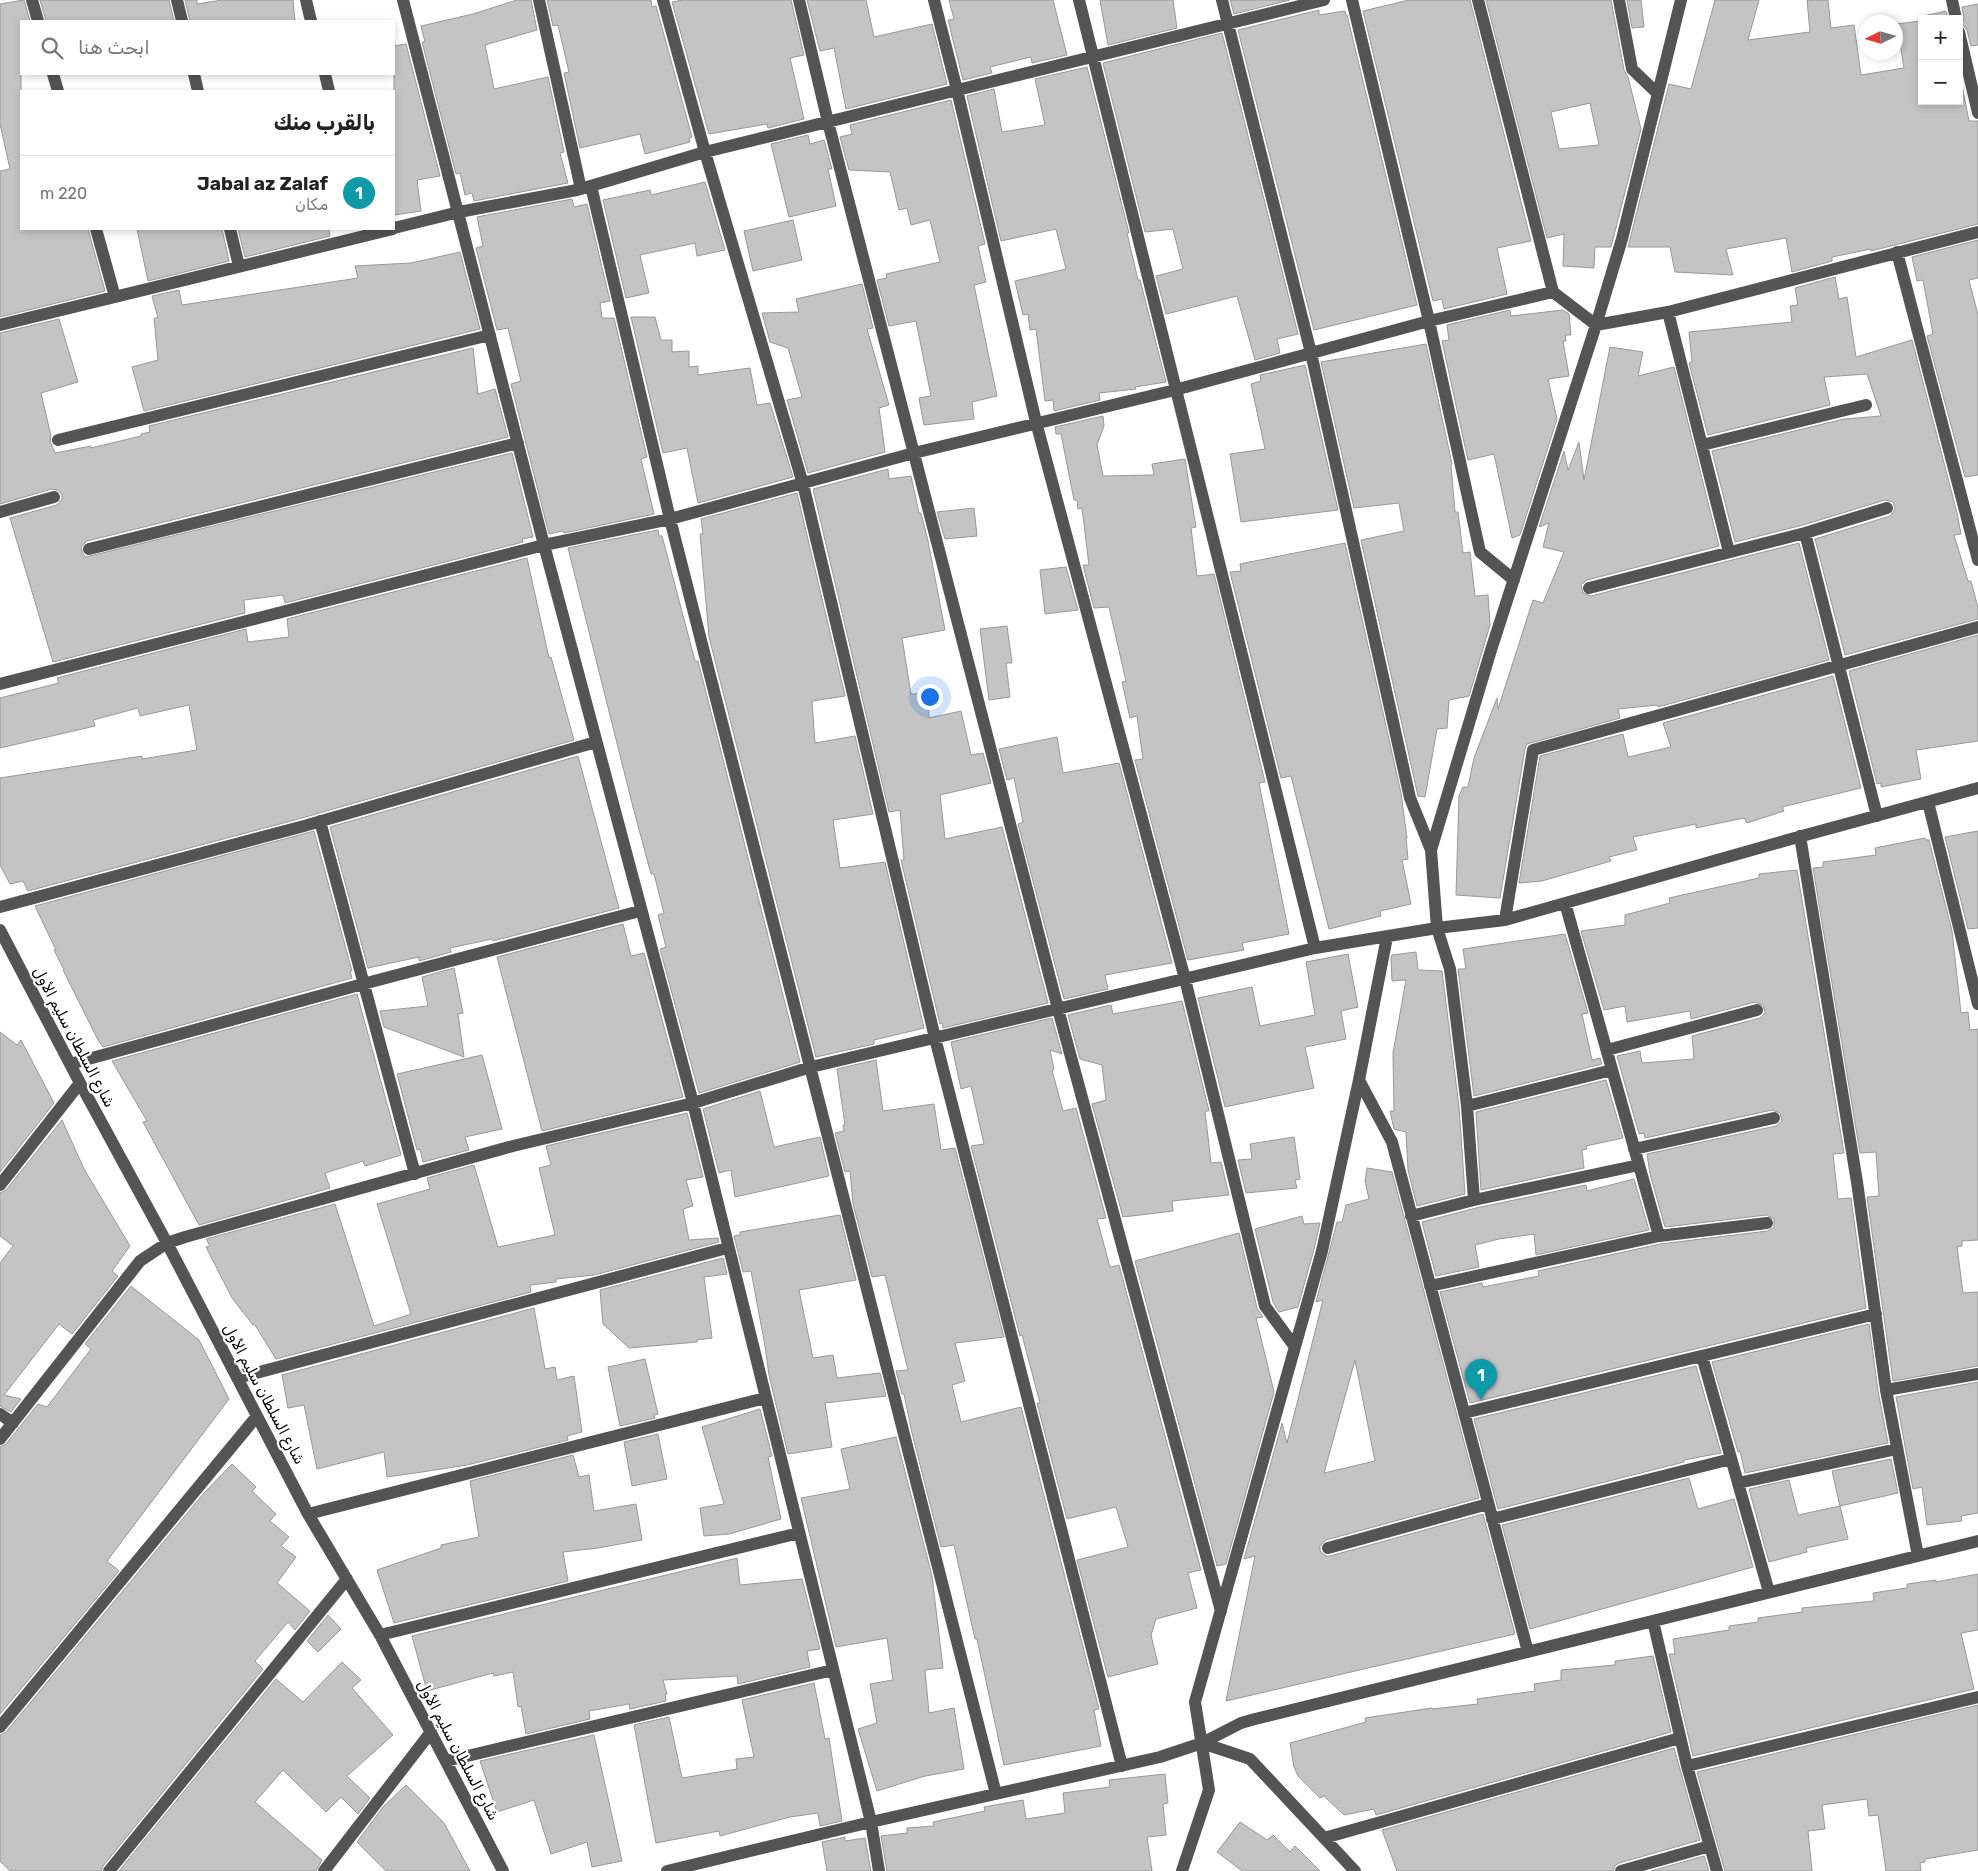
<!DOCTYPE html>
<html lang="ar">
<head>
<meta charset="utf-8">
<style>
  :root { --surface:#fff; --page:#f2f2f2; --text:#222; --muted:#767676; --line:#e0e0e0; --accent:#000 }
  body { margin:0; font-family:Rubik,Vazirmatn,sans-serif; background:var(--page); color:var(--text); direction:rtl }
  .controls { position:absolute; right:15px; top:15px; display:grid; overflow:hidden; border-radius:0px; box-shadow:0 2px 8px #0003 }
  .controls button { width:45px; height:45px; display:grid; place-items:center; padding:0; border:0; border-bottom:1px solid var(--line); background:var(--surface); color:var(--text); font:25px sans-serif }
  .compass { position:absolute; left:1858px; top:15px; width:45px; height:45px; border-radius:50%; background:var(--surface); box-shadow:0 2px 8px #0003; rotate:265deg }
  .you { position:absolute; left:929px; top:696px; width:18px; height:18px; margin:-12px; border:4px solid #fff; border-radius:50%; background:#1a73e8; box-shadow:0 0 0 8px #1a73e833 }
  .badge { display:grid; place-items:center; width:32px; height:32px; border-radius:50%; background:var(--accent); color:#fff; font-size:16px; font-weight:700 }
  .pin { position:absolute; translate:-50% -41px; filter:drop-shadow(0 1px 2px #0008) }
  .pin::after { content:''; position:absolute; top:26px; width:18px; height:15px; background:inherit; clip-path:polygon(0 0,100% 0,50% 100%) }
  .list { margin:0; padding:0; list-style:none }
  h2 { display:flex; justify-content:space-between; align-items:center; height:65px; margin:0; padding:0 20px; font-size:21px }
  h2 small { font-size:16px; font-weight:400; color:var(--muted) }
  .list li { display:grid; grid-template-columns:32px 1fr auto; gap:15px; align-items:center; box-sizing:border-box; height:75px; padding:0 20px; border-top:1px solid var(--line) }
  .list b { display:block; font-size:19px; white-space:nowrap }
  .list p { margin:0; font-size:16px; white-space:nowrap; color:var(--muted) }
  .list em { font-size:16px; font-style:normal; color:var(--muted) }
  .icon { flex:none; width:28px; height:28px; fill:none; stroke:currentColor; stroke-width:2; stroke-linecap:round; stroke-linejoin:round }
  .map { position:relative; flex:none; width:1978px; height:1871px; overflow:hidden; direction:ltr }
  .search { position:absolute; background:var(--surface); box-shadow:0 2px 8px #0003; left:20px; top:20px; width:375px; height:55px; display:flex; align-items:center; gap:12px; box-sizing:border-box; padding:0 18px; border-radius:0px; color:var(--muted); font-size:19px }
  .panel { position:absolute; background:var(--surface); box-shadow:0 2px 8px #0003; left:20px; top:90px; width:375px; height:140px; border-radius:0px; direction:rtl }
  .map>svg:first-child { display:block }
</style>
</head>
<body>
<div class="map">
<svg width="1978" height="1871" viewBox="0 0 1978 1871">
  <rect width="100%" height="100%" fill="#fff"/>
  <path fill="#c4c4c4" stroke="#989898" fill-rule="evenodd" d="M24,0l6,21h-9v208h67l17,62 -105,26v-146l10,-2 -10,-45v-120z
    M40,0h129l5,21h-128z
    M185,0h12v4l25,-4h71l2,21h-105z
    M517,0h14l6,30 -52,15 9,44 54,-12 16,75 -4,1 8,30 -94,18 -2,-8 -7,2 -5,-22 -4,1 -34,-132h3l-4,-16 52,-12z
    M547,0h104l1,7 4,-1 36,131 -3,1 1,4 -45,12 -5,-20 -60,14 -16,-75 5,-1 -11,-47 -5,1z
    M683,0h108l13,55 -14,3 14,61 -36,9 -1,-4 -58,10 -37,-132z
    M807,0h59l8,37 58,-13 15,60 -101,25 -12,-61 -14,3z
    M949,0h104l14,55 -35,8 -1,-6 -41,10 2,6 -29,7 -15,-60 6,-1z
    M1100,0h73l4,28 -69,17z
    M1230,0h60l-56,14z
    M1409,0h61l61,241 -34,7 10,46 -63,15 -2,-10 -9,2 -70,-290z
    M1486,0h125l13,70 4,7 13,52 -30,118h-16l-1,21 -31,-2 1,-32 -17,4zM1590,103l9,42 -40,4 -8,-37z
    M1627,0h14l3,27 -12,1z
    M1715,0h44l-11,40 62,-8 -3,-32h21l3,28 23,-3 7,50 43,-7 -7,-44 23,-3 -1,-4 27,-6 2,8h-26v82h37v-30l10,50h9v103l-107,27v-2l-39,8v4l-40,11 -6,-34 -60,11 7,26 -58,-3 -5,-25h-42l41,-163 22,5z
    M1978,4v41l-7,1 -4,-16 -5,-6 2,-6 -2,-11z
    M1319,10v5l26,-4 1,4h1l70,290 -103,25 -76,-300z
    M1222,33l76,301 -21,5 3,14 -25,7 -18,-64 -71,18 -10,-38 27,-7 -10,-40 -28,3 -42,-169z
    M406,44l34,132 -23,4 4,31 -27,4v-169z
    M1087,67l42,166h-2l11,47h2l26,102 -31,5 1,2 -37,4 1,7 -46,11 -1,-11 -8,1 -9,-72 -6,1 -2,-16 -5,1 -8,-34 51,-12 -10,-40 -55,12 -34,-145 27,-7 8,43 43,-7 -10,-46z
    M951,100l34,144 -7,2 8,36 -12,3 23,111 -25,6 2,17 -50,6 -5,-27 12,-2 -15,-75 -27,5 -12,-46 10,-2 -1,-4 54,-12 -10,-42 -19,5 -4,-17 -8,2 -9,-38 -41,-2 -9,-33 12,-3 -2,-9z
    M808,135l2,9 14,-4 8,29h-4l8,37 -47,11 -18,-73z
    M705,182l20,68 -28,6 -2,-13 -55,12 9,38 -23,5 -23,-98 47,-10 1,5z
    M572,199l2,8 13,-3 23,97 -10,2 2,15h12l33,139 -6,2 13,55 -90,19 -1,-2 -14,3 -38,-150 10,-3 -13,-53 -11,2 -21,-82 7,-2 -6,-29z
    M793,220l9,40 -49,11 -9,-40z
    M137,229h85l7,32 -81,20z
    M238,229h91l1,7 -85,21z
    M1978,240v38l-9,2 9,35v160l-13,2 -38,-141 6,-2 -10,-54 -6,1 -5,-24z
    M460,252l20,77 -336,82 -12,-44 26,-7 -4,-42h4l-6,-22 27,-6 3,15 176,-27 -3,-12 56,-3z
    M1835,277l4,22 8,-2 9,60 56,-17 45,173 4,21 -7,1 14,46h3l7,27v11l-133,36 -30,-116 75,-23 5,-7 -2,-7 -8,-2 -82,25 -68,17 -23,-91 132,-32 37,-3 -14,-42 -43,3 6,28 -122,30 -19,-72 3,-1 -3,-30 103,-10 -2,-16 8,-1 -3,-17z
    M862,284l11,44 -6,1 22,76 -10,3 6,44 -77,21 -21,-73 15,-3 -14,-49 -18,-6 -8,-29 37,-1 -3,-13z
    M1510,310l1,6 52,-6 6,4 2,21h-6l1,6h-3l6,35 -21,3 9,40 -37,116 -8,3 -18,-84 -26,6 -26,-119 7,-1 -2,-15z
    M631,317h24l6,23h11v12l17,-1v16l9,-1v9l52,-7 7,37 13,-2 23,74 -95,26 -11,-55 -24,5z
    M59,319l19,63 -37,11 10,43 -1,5 5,12 36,-7v2l50,-12v-2l9,-2 -1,-6 324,-78 5,46 17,-5 13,48 -421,104 -6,6 2,7 3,3 426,-104 21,84 -11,2 1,3 -238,61 -2,-8 -39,5 1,13 -192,49 -43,-144 47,-13 5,-6v-4l-3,-4 -7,-2 -52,15v-171z
    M1426,344l26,120 -1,1 4,47h3l5,41 7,-1 5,44 13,-1 2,30 -21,71 -20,4 -2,28 -10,1 -12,68 -7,-1 -57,-256 43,-9 -5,-28 -45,5 -33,-146z
    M1610,347l33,5 -5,24 36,-9 45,179 -132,34 -6,5 2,8 8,3 208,-53 30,117 -171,47 -1,-2 -39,4 2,9 -93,26 -2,5 -25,149 -44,-3 3,-99 4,-9h5l6,-29 23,-60 1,11 35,-109 10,3 21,-51 -21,-5 6,-24 -10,4 25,-76 4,19 11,-28 5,38z
    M1305,365l33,145 -97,12 -11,-68 35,-5 -14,-65 10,-3 -1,-6z
    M1103,416l1,10 -7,19 6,31 51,-1 -2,-11 33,-5 11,68 -5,1 6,48 17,-2 51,208 -6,1 30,151 -47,9 2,7 -56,10 -53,-200 8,-1 -6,-43 -7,2 -8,-36 4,-1 -17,-74 -15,1 -11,-43h6l-7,-57 -4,1 -1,-9h-3l-13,-66h-5l-1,-7z
    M888,469l1,10 22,-3 8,37h2l7,28 17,89 -43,8 9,56 16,-1 2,25 32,-7 10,44 12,-2 8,30 -51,12 5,44 57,-12 46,176 -105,25 -1,-5 -2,1 -39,-164h3l-4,-50 -11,2 -76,-323z
    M797,493l48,203 -33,5 3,42 40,-7 18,78 -40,6 7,48 45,-6 39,166 -50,12v4l-58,13 -107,-420 -9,-103h3l-2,-15z
    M974,508l3,28 -32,3 -8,-27z
    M658,530l1,6h3l33,125h3l102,401 -101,31 -39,-144 6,-2 -8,-32 6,-2 -10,-39h-3l-18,-67 -65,-259z
    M1345,543l56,250 6,45h-1l2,21 -6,1 9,44 -31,7 1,5 -52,13 -38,-153 -10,2 -51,-206 11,-1 -1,-7z
    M527,558l22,100 2,-1 23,83 -272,78 -274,73 -5,-10 -13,3 -10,-19v-87l142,-22v3l55,-9 -8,-45 -49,11 -2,-8 -45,12 2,6 -95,22v-50l59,-15 -2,-5 189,-49 2,13 41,-5 -2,-18z
    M1066,567l12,43 -33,4 -5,-44z
    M1007,626l5,37h-6l4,34 -21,3 -9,-71z
    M1978,635v106l-62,9 5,29 -40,8v-4l-4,1 -28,-113z
    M1833,676l28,112 -79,19 2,4 -37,12 -3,-5 -48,10v-4l-63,13 4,13 -28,7 2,4 -69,20 -23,2 21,-127 83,-22 5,23 43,-10 -8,-24z
    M1057,737l6,36 56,-10 53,200 -67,12 3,14 -44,10 -46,-175 5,-2 -9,-44 -7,2 -8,-31z
    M578,756l41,152 -126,33 -1,-2 -42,9 1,4 -32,9v-4l-51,11 -38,-141z
    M314,831l38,140h-2l2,7 -249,69 -5,-7 -35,-70h1l-10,-20h2l-21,-44z
    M1978,831v97l-10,1 -23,-92z
    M1925,838l1,2h3l23,91 9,82 7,-1 2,18 8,-1v211l-16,1v5l-5,1 6,46 15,-1v74l-85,15 -26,-184 12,-1 -3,-44 -16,1 -47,-285 10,-1v-5l53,-7 -1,-7z
    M1797,870l47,283 -11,1 5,45 13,-1 15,110 -396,95 -30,-111 42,-9 1,4 56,-11 -1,-5 122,-27 108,-13 6,-4v-8l-8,-4 -101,12 -15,-53 -3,-20 129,-28 6,-5 -2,-8 -8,-3 -127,28 -1,-5 -5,1 -22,-78 23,-5 2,12 52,-4 -2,-23 68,-18 5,-5 -2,-8 -8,-3 -64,17 -1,-8 -63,11 -2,-16 -21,4 -23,-79 44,-6v-10l45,-12 -1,-5 90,-20v-4z
    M623,924l8,32 13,-3 39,144 -141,34 -45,-174z
    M1565,934l23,79 -6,1 10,46 8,-2 2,6 -128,32 -16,-127h8l-3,-20z
    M1416,952l2,18 24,1 17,136 6,87 -48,12 -9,-36 -2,-38 -12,-3 -4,-18h4l-1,-58 13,-73 -14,1 -1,-23 1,-3z
    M1348,954l10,53 -17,4 5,28 -41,8 9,41 -89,19 -27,-109 54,-11 8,39 55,-11 -9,-53z
    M454,968l9,45 -5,1 6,43 -80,-30 -4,-16 48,-5 -6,-29z
    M357,994l44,161 -36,11 -2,-5 -38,12 5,15 -131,37 -56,-103 4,-1 -35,-60z
    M1182,1001l27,110h-4l6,52 10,-1 8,33 -57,6 1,10 -50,6 -31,-113 14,-4 -4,-35 -22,-6 -12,-44 43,-10 2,9z
    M1052,1018l10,36 -12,-4 4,19 -2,1 11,41 13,-3 30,110 -9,1 13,48 9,-2 82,305 -13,3 9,35 -41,11 -5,16 7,29 -50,13 -31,-117 51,-13 -12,-40 -49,12 -30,-116h3l-18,-68 -2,1 -49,-190 13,-2 -13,-58 -10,3 -10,-47z
    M0,1032l17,13 4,-5 33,63 -54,69z
    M482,1055l20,74 -37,8 4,13 -46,12 -3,-13 -3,1 -20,-76z
    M876,1060l7,51 51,-7 7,46 14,-2 49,189 -49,6 10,38 -13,4 9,37 60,-15 78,302 -5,1 7,36 -97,19 -27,-126h-2l-21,-94 -13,2 -29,-114 -8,-39h-2l-6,-23 12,-1 -23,-95 -13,2 -19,-73 -3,-33 -5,1 -10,-39 9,-2 -1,-6h2l-8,-56z
    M1606,1080l17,58 -37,8 1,3 -5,1 2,18 -103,22 -5,-78z
    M760,1091l14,56 46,-10 9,39 -94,21 -4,-27 -12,3 -16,-64z
    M687,1113l16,64 -17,3 7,26 -10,3 6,31 29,-2 1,4 -125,33 -38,4v3l-26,3 1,7 -255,67 -21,-34h-2l-21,-27 -26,-51 4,-1 -4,-7 129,-35 39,122 37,-12 -34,-110 53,-15 -3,-11 47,-13 24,82 57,-12 -16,-67 12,-3 -5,-19z
    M62,1120l22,49 46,77 -18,25 6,5 -46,58 -13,-10 -55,71 17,4 -10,13 -11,-6v-143l13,-17 -13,-10v-43l6,-3z
    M1294,1137l6,42 -5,1 2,8 -51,5 -8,-33 14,-1 -2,-15z
    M1367,1168l25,4 87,326 -153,42 -6,6v5l6,5h4l153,-42 32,120 -289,67 29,-145 -11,3 38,-136 5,20 36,-143 -7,2 21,-80h5l4,-17 23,-6 -4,-18zM1355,1360l20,101 -51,12z
    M1634,1179l15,51 -113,25 -2,-21 -35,5 -24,6 4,22 -43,9 -14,-54 54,-14 110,-23 1,6z
    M840,1215l16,65 -57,10 14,68 20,-3 4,23 43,-5 6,23 -61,7 7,44 -44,7 -19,-79 -4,-29 -14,-75 -8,1 -9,-36 6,-1v-3z
    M1302,1216l2,8 16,-1 -6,26 -16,58 -19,5 -6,-10 -18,-73z
    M1239,1233l18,75 6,9 -7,1 18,74 -48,172 -9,2 -82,-305z
    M723,1258l4,16 -23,3 8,61 -15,2v2l-68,6 -26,-24 -3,-34z
    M131,1286l68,54 30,59 -122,162 12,10 -119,143v-267l6,-3 32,-40 9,3 44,-58 -6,-5z
    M534,1308l11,61 10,-2 2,13 17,-4 8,56 -15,4 1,4 -101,25 -45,7 -35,5 -3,-25 -67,17 -13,-64 -16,3 -6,-33z
    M1869,1324l9,67 10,52 -143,30 -5,-22 -2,1 -26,-90z
    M645,1359l13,55 -4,1 1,3 -35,8 -12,-59z
    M1696,1366l25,87 -37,7v2l-186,47 -24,-90z
    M1978,1382v131l-17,3 1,5 -35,4 -5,-38 -9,2 -17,-92z
    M760,1409l12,47 -4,1 13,62 -52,15 -25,2 -4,-28 24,-4 -22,-77z
    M658,1434l9,45 -35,7 -8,-44z
    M896,1437l36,139 11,92 -18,2 4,43 25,-5 10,61 -39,7 -48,15 -19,-62 19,-6 -7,-39 23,-4 -6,-42 -51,9 -35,-149 49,-9 -9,-40z
    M573,1455l6,22 10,-2 5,36 42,-7 6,36 -44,8 -35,4 5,29 -174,42 -17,-53 64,-22v-3l38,-8 -9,-56z
    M1891,1459l7,34 -58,13 -8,-35z
    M232,1464l24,23 -4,4 24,23 -6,7 19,16 -8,9 15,11 -19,26 33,28 -15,19 -7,-8 -33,39 8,8 -160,197 -2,5h-91l-10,-10v-126l6,-3 198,-239z
    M1689,1478l9,31 36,-10 19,68 -223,62 -28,-104z
    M1789,1480l9,35 42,-9 8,33 -42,9 1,4 -38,10 -20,-73z
    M737,1558l3,27 62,-6 18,70 -13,2 3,16 -72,17 -1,-8 -74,4 4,14h-2l1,7 -36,8 -1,-5 -40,7 1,8 -64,15 -5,-28 -3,1 -5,-35 -19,4 -1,-3 -66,18 -15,-55z
    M1978,1574v56l-17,3 13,56 -281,67 -24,-102h6l-2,-15 56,-9v-4l29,-4v-4l44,-6v-4l72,-7 -1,-8 34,-5v-4l29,-4v2z
    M328,1615l13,14 -23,23 -11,-11z
    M1653,1656l18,76 -295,83 -2,-6 -30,6 -20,-19 -4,2 -22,-22 -4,-9 -4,-24 76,-21 -1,-4 67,-10v1l46,-5 -1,-5 58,-8 -1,-7 27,-4v-10l54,-5v-4z
    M342,1662l19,18 -9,8 41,47 -46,41 23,22 -12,16 -17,-17 -15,15 -43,-42 -28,32 67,58 -6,11h-197l157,-192 27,23z
    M814,1683l11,56 4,-1 13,83 -22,5 -2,-13 -28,4 -70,19 -1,-5 -63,12 -22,-118 35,-8 13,61 55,-9 -1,-10 18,-2 -12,-57z
    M1978,1705v145l-53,9v3l-5,1 1,8h-35l-8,-56 -9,1 -2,-17 -45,6 3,24 -17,2 4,40h-87l-28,-99z
    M594,1735l28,126 -30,6 -5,-25 -36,12 -17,-54 -37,12 -17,-51z
    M1674,1748l26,92 -81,23 -4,3 -2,5h-216l-15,-41z
    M1165,1774l3,29 -5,1 3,31 -19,2 5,34h-265l-6,-35 26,-3v-5l27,-2 -1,-4 52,-11 -1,-4 39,-7 3,19 39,-6 -2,-20 47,-6 -1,-7z
    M406,1785l38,38 26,48h-84l-29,-29 26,-35z
    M1240,1822l27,18 6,-5 17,17 5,-6 25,25h-78l-25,-19z
    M845,1837v4l20,-3 6,33h-44l-5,-29z
    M1704,1856l5,15h-58z"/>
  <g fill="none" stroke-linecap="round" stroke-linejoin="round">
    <path stroke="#545454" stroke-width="12" d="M32,0l6,21
      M177,0l5,21
      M306,0l5,21
      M403,0l141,545 149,558 178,719 8,49
      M539,0l42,189
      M663,0l42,152 98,332 132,554 187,728
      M799,0l29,122 230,887 163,602
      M934,0l23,90 79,332 149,557 80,327 30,41
      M1079,0l236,948
      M1222,0l89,353 99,445 21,52
      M1352,0l77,321 51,231 34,28
      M1478,0l75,292
      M1619,0l13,69 25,24
      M1952,0l4,19
      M1959,32l19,81
      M53,74l5,17
      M194,74l4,17
      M325,74l4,17
      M591,186l79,333 326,1275
      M394,228l65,-16 118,-22 128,-38 619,-152
      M96,229l19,68
      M230,229l9,37
      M1897,252l81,308
      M1668,312l61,240
      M0,325l393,-96
      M58,440l432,-105
      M1702,445l164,-40
      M0,512l54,-15
      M1805,533l72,283
      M89,549l429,-106
      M1589,588l216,-55 82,-25
      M0,684l544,-139 126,-26 244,-66 261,-63 254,-69 124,-29 43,33 72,-13 310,-80
      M1928,802l50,202
      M320,821l95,353
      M1800,836l57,346 29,208 32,166
      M1565,903l94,333
      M0,907l304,-81 292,-84
      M1505,920l28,-170 445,-123
      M0,930l80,153 87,160 141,271 72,121 123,236
      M1607,1050l150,-40
      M70,1064l293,-80 277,-73
      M1359,1080l33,62 136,510
      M1467,1106l145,-36
      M1634,1149l140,-31
      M0,1185l80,-102
      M1474,1200l-7,-94 -17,-137 -13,-41 -6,-78 60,-200 105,-325 26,-86 59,-239
      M1411,1216l63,-16 165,-35
      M1430,1286l229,-50 108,-13
      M1702,1356l67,236
      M237,1378l490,-130
      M1886,1390l92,-16
      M1464,1413l412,-99
      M0,1414l13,9
      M0,1439l140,-178 27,-18 18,-6 328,-91 180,-43 118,-36 504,-119 122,-20 68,-8 286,-81 187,-51
      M1738,1483l159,-34
      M308,1514l457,-116
      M1492,1519l239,-60
      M1328,1548l160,-44
      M1653,1621l34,145 30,105
      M380,1635l419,-102
      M0,1727l257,-311
      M1202,1743l39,-20 14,-4 723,-178
      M446,1761l387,-91
      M1687,1766l291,-69
      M1324,1838l356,-100
      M109,1871l238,-292
      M324,1871l107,-139
      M667,1871l204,-49 289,-65 42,-14 48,16 105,112
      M1182,1871l27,-81 -14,-88 127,-451 37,-171 28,-143
      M1621,1871l89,-25"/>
  </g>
  <g text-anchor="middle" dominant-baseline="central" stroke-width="4.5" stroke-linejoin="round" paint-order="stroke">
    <g font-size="15" fill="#000" stroke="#fff">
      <text transform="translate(74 1037) rotate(62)">شارع السلطان سليم الأول</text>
      <text transform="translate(264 1394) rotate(62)">شارع السلطان سليم الأول</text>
      <text transform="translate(458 1750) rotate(62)">شارع السلطان سليم الأول</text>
    </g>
  </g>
</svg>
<div class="controls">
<button>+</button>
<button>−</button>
</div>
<svg class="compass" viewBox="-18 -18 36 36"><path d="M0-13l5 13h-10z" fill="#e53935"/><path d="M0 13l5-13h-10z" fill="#767676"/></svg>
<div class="you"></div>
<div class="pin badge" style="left:1481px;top:1400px;background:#0f9aa8">1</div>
<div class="search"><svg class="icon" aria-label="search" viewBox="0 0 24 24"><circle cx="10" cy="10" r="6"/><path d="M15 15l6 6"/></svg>ابحث هنا</div>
<section class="panel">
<h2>بالقرب منك<small></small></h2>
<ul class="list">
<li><span class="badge" style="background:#0f9aa8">1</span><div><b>Jabal az Zalaf</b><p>مكان</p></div><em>220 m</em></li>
</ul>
</section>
</div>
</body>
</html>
